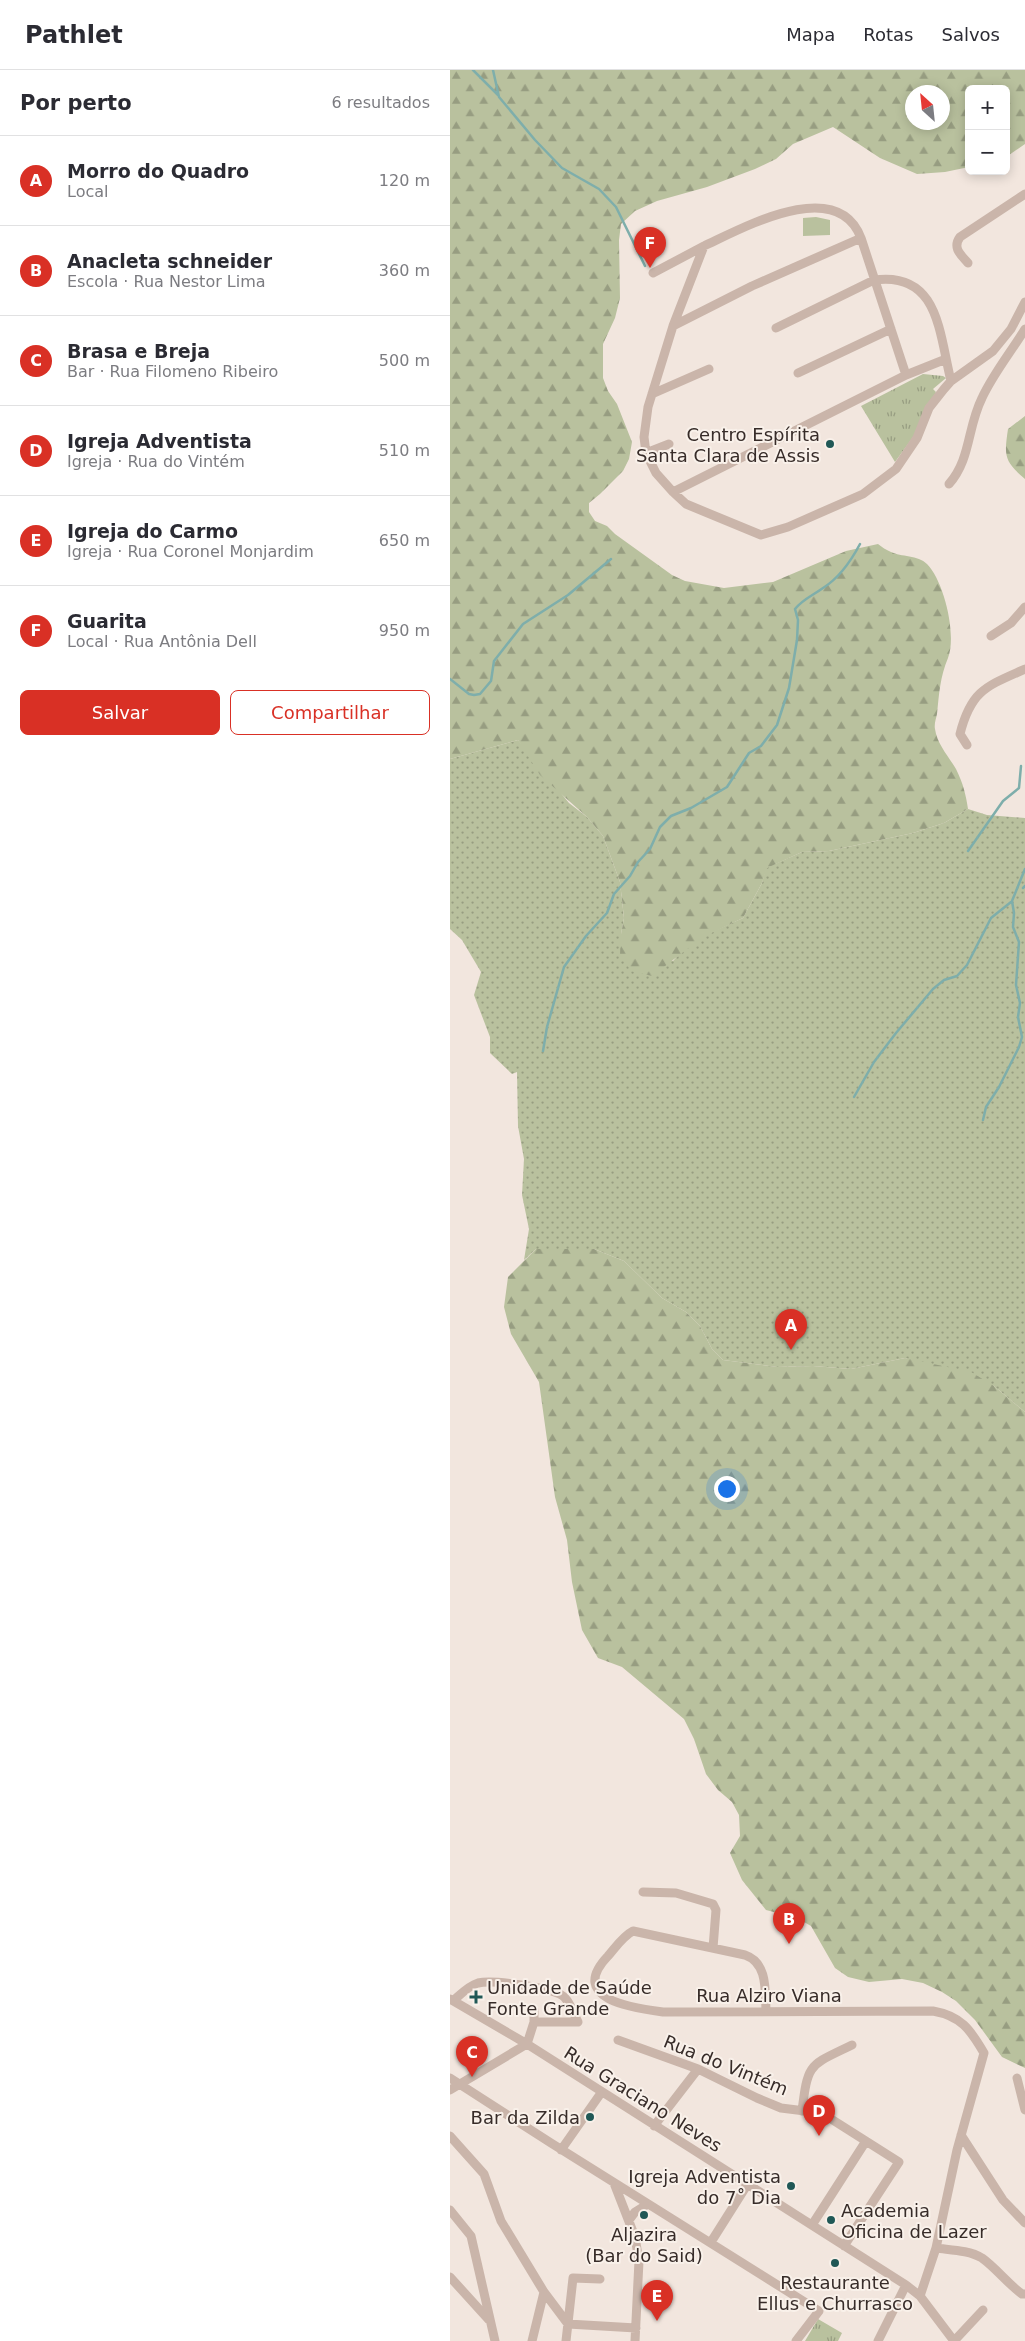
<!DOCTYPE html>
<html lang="pt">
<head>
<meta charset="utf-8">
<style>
  :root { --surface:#fff; --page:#f7f7f7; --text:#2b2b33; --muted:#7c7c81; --line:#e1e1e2; --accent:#d93025 }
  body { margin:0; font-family:"DejaVu Sans",sans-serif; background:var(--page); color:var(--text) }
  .controls { position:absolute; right:15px; top:15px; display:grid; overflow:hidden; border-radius:8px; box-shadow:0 2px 12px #0003 }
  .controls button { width:45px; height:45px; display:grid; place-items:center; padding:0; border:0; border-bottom:1px solid var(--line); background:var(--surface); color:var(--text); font:25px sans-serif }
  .compass { position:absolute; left:455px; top:15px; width:45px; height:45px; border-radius:50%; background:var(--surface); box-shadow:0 2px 12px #0003; rotate:333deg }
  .you { position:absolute; left:276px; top:1418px; width:18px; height:18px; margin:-12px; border:4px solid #fff; border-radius:50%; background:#1a73e8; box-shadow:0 0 0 8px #1a73e833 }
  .badge { display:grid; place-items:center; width:32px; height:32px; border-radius:50%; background:var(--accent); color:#fff; font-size:16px; font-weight:700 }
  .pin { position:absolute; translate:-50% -41px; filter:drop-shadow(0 1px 2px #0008) }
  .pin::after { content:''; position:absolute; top:26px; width:18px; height:15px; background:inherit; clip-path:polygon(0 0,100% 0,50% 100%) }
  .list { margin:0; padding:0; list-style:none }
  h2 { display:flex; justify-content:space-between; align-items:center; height:65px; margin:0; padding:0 20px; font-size:21px }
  h2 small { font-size:16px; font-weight:400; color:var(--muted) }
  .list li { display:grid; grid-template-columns:32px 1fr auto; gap:15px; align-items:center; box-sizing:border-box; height:90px; padding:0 20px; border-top:1px solid var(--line) }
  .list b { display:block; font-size:19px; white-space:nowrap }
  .list p { margin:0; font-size:16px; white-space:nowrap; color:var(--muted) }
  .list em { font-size:16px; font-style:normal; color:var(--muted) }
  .actions { display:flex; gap:10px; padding:15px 20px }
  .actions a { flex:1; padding:11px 0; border:1px solid var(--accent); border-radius:8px; text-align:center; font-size:18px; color:var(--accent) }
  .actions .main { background:var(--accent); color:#fff }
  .map { position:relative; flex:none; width:575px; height:2271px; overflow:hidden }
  header { display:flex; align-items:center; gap:30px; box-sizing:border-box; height:70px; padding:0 25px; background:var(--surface); border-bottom:1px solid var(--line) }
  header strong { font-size:24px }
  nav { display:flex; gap:28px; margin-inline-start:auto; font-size:18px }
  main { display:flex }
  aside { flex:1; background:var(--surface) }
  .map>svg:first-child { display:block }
</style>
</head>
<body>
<header>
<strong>Pathlet</strong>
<nav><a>Mapa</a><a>Rotas</a><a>Salvos</a></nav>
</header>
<main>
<aside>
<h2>Por perto<small>6 resultados</small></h2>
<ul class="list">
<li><span class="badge">A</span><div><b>Morro do Quadro</b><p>Local</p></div><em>120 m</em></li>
<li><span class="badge">B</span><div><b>Anacleta schneider</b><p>Escola · Rua Nestor Lima</p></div><em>360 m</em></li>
<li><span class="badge">C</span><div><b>Brasa e Breja</b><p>Bar · Rua Filomeno Ribeiro</p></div><em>500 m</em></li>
<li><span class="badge">D</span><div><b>Igreja Adventista</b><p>Igreja · Rua do Vintém</p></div><em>510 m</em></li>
<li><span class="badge">E</span><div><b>Igreja do Carmo</b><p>Igreja · Rua Coronel Monjardim</p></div><em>650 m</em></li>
<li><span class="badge">F</span><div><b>Guarita</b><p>Local · Rua Antônia Dell</p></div><em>950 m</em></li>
</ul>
<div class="actions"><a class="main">Salvar</a><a>Compartilhar</a></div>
</aside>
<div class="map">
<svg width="575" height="2271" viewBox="0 0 575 2271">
  <defs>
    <pattern id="grass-dots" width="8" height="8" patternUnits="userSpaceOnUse" patternTransform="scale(1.25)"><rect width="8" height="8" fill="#b9c19e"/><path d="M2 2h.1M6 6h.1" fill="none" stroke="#979d81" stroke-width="1.8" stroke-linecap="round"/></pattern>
    <pattern id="forest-firs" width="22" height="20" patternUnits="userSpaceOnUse" patternTransform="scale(1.25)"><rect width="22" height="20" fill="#b9c19e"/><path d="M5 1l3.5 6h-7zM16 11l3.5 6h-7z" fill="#979d81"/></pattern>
    <pattern id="park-tufts" width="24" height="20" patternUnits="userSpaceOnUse" patternTransform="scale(1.25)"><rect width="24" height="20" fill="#b9c19e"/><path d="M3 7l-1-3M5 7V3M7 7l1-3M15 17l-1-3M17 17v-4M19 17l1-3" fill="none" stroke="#979d81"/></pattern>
  </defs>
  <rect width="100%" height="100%" fill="#f2e6de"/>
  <path fill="url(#grass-dots)" d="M68,670l51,63 18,14 16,19 17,46 4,36 -3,16 52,27 9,-10 21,-15 40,-18 19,-35 4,-15 36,-16 27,-1 84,-18 31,-10 24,-14 19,6 38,3v594l-31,-26 -89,-28 -54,11 -38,-3 -36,1 -54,-7 -11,-11 -12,-23 -14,-14 -24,-14 -38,-37 -30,-12h-58l-12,11 5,-31 -7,-34 2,-36 -6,-33 -1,-54 -5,2 -22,-21v-16l-16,-42 7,-23 -19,-32 -12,-11v-170z"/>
  <path fill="url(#forest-firs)" fill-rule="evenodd" d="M0,0h575v74l-16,11 -3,1v-67h-37v78l-24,5 -28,2 -37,-16 -47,-31 -40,17 -17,15 -21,10 -48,18 -50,14 -22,10 -14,13 -2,16 1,58 -5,20 -12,26v34l5,13 9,13 15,38 -3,17 -6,12 -23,23 -11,9v9l6,9 12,5 8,8 57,41 13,6 39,7 49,-6 73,-31 32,-7c4,3 8,6 13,8 10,5 27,3 36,12 17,17 30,71 21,94 -8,19 -9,36 -11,56 -1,5 -3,10 -2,15 2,15 14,28 21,40 7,14 10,26 12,40l-24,14 -31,10 -84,18 -27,1 -35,16 -5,15 -19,35 -40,19 -51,39 -21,-5 -11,-17 1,-20 3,-16 -4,-36 -17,-46 -16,-19 -47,-42 -22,-35 -68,19zM492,22v30h-30v-30z
    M575,346v63c-21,-18 -21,-23 -17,-50z
    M86,1179h58l30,12 38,37 24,14 14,14 12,23 11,11 54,7 36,-1 38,3 54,-11 66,14 23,14 31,26v656l-23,-11 -27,-37 -19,-19 -14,-9 -19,-9 -21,-4 -33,3 -21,-5 -13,-9 -24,-42 -14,-8 -31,-8 -24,-30 -12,-27 10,-17 -1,-21 -7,-13 -14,-12 -12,-16 -12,-35 -10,-20 -62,-52 -24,-9 -16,-28 -10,-48 -5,-42 -12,-43 -16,-115 -28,-48 -7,-27 4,-30z"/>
  <path fill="url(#park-tufts)" d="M473,304l20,2 3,2 -13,11 3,3 -20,41 -21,29 -34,-56z
    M368,2249l24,14 -4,8h-33z"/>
  <path fill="#b9c19e" d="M366,147l14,3v15l-27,1v-18z"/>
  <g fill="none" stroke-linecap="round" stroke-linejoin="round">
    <path stroke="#7eaeab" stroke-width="2.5" d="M23,0l25,25
      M43,0l6,27 36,43 27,28 37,21 17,18 29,59
      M0,609l19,15 5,1 6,-1 11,-13 3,-20 29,-37 45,-29 43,-36
      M518,781l35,-50 16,-13 2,-22
      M573,818l2,-2
      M93,981l4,-24 17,-60 22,-31 21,-23 7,-19 16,-18 8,-14 12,-13 10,-22 11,-11 20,-8 36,-21 22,-34 12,-7 16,-21 12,-37 8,-48 1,-20 -3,-11c8,-10 17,-13 28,-21 16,-10 28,-27 37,-44
      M404,1027l20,-35 22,-29 37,-44 11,-9 13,-4 10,-11 24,-47 20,-16
      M533,1050l3,-13 13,-20 20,-40 3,-10 -4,-20 2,-14 -4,-18 3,-43 -6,-15 1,-14 -2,-12 13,-32"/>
    <path stroke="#cab5aa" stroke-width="9" d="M518,193c-7,-8 -16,-15 -8,-26l65,-43
      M203,203l51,-27
      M223,256l79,-40 109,-48
      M326,258l98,-48c65,-9 65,53 77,101
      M348,303l93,-44
      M456,305l-45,-137c-24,-63 -118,-10 -157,8l-31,80 -25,81 -4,30 2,16 10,20 17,19 13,12 75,31 27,-8 75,-33 33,-25 21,-31 12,-30 15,-19 7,-8 42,-30 18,-22 14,-27
      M202,324l57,-25
      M196,383l23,-9
      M499,414c22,-25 18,-56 33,-86 11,-24 29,-46 43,-69
      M223,422l233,-117 40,-16
      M541,566l20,-13 14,-16
      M517,675l-7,-11c11,-44 27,-48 65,-65
      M193,1822l33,1 37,11 3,6 -3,38
      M0,1929l77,45 379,241 14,11 34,45
      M3,1931c7,-6 15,-15 25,-18 14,-3 78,4 87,15 6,6 9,17 13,24h-44
      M316,1941c-1,-20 2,-48 -21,-56l-112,-24c-10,5 -18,17 -25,25 -41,43 24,52 55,56l270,-1c28,5 37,18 51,42l-27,97 -21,98 -16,48
      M168,1970l80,29 59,29 24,10 32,4 15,5 71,45 -55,84
      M77,1974l7,-22v-12
      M0,2008l101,65 268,168 -23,30
      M567,2008l8,32
      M0,2020l77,-46
      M352,2041c6,-49 7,-45 50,-66
      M204,2056l44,-57
      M511,2065l42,65 22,23
      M0,2066l34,38 17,47 43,71 24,32 68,4
      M111,2080l40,-57
      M164,2113l21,54 4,24 -4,80
      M0,2140l21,26 24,105
      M179,2150l6,-8 13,-8
      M362,2155l54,-84
      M261,2172l36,-57
      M486,2178c14,2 33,2 46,10 14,10 26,26 40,36h3
      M0,2207l39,43
      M82,2271l12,-49
      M116,2271l7,-63 27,1
      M428,2271l28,-56
      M504,2271l29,-31"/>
  </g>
  <g fill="#205856" stroke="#f9f1ea" stroke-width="2">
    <circle cx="380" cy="374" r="5"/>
    <path d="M23.5 1919.5h5v5h5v5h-5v5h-5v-5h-5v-5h5z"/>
    <circle cx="140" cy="2047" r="5"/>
    <circle cx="341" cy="2116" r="5"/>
    <circle cx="194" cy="2145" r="5"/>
    <circle cx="381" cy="2150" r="5"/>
    <circle cx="385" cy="2193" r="5"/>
  </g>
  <g text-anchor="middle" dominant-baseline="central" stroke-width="4" stroke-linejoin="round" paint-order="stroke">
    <g font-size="18" fill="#372c29" stroke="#f9f1ea" text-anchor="end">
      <text x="370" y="364">Centro Espírita<tspan x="370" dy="21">Santa Clara de Assis</tspan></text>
      <text x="37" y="1917" text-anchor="start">Unidade de Saúde<tspan x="37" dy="21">Fonte Grande</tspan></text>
      <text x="130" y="2047">Bar da Zilda</text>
      <text x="331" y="2106">Igreja Adventista<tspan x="331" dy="21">do 7˚ Dia</tspan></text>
      <text x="391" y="2140" text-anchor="start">Academia<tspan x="391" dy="21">Oficina de Lazer</tspan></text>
      <text x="194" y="2164" text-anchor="middle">Aljazira<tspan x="194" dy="21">(Bar do Said)</tspan></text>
      <text x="385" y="2212" text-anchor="middle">Restaurante<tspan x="385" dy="21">Ellus e Churrasco</tspan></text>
    </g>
    <g font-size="18" fill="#372c29" stroke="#f9f1ea">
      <text x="319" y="1925">Rua Alziro Viana</text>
      <text transform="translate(276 1995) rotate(22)">Rua do Vintém</text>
      <text transform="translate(193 2029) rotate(32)">Rua Graciano Neves</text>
    </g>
  </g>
</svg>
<div class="controls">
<button>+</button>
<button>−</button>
</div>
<svg class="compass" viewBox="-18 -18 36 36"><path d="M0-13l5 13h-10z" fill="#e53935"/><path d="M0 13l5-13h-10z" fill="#7c7c81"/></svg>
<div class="you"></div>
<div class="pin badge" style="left:341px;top:1280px">A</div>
<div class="pin badge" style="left:339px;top:1874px">B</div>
<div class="pin badge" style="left:22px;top:2007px">C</div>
<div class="pin badge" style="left:369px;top:2066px">D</div>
<div class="pin badge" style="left:207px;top:2251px">E</div>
<div class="pin badge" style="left:200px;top:198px">F</div>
</div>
</main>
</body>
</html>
